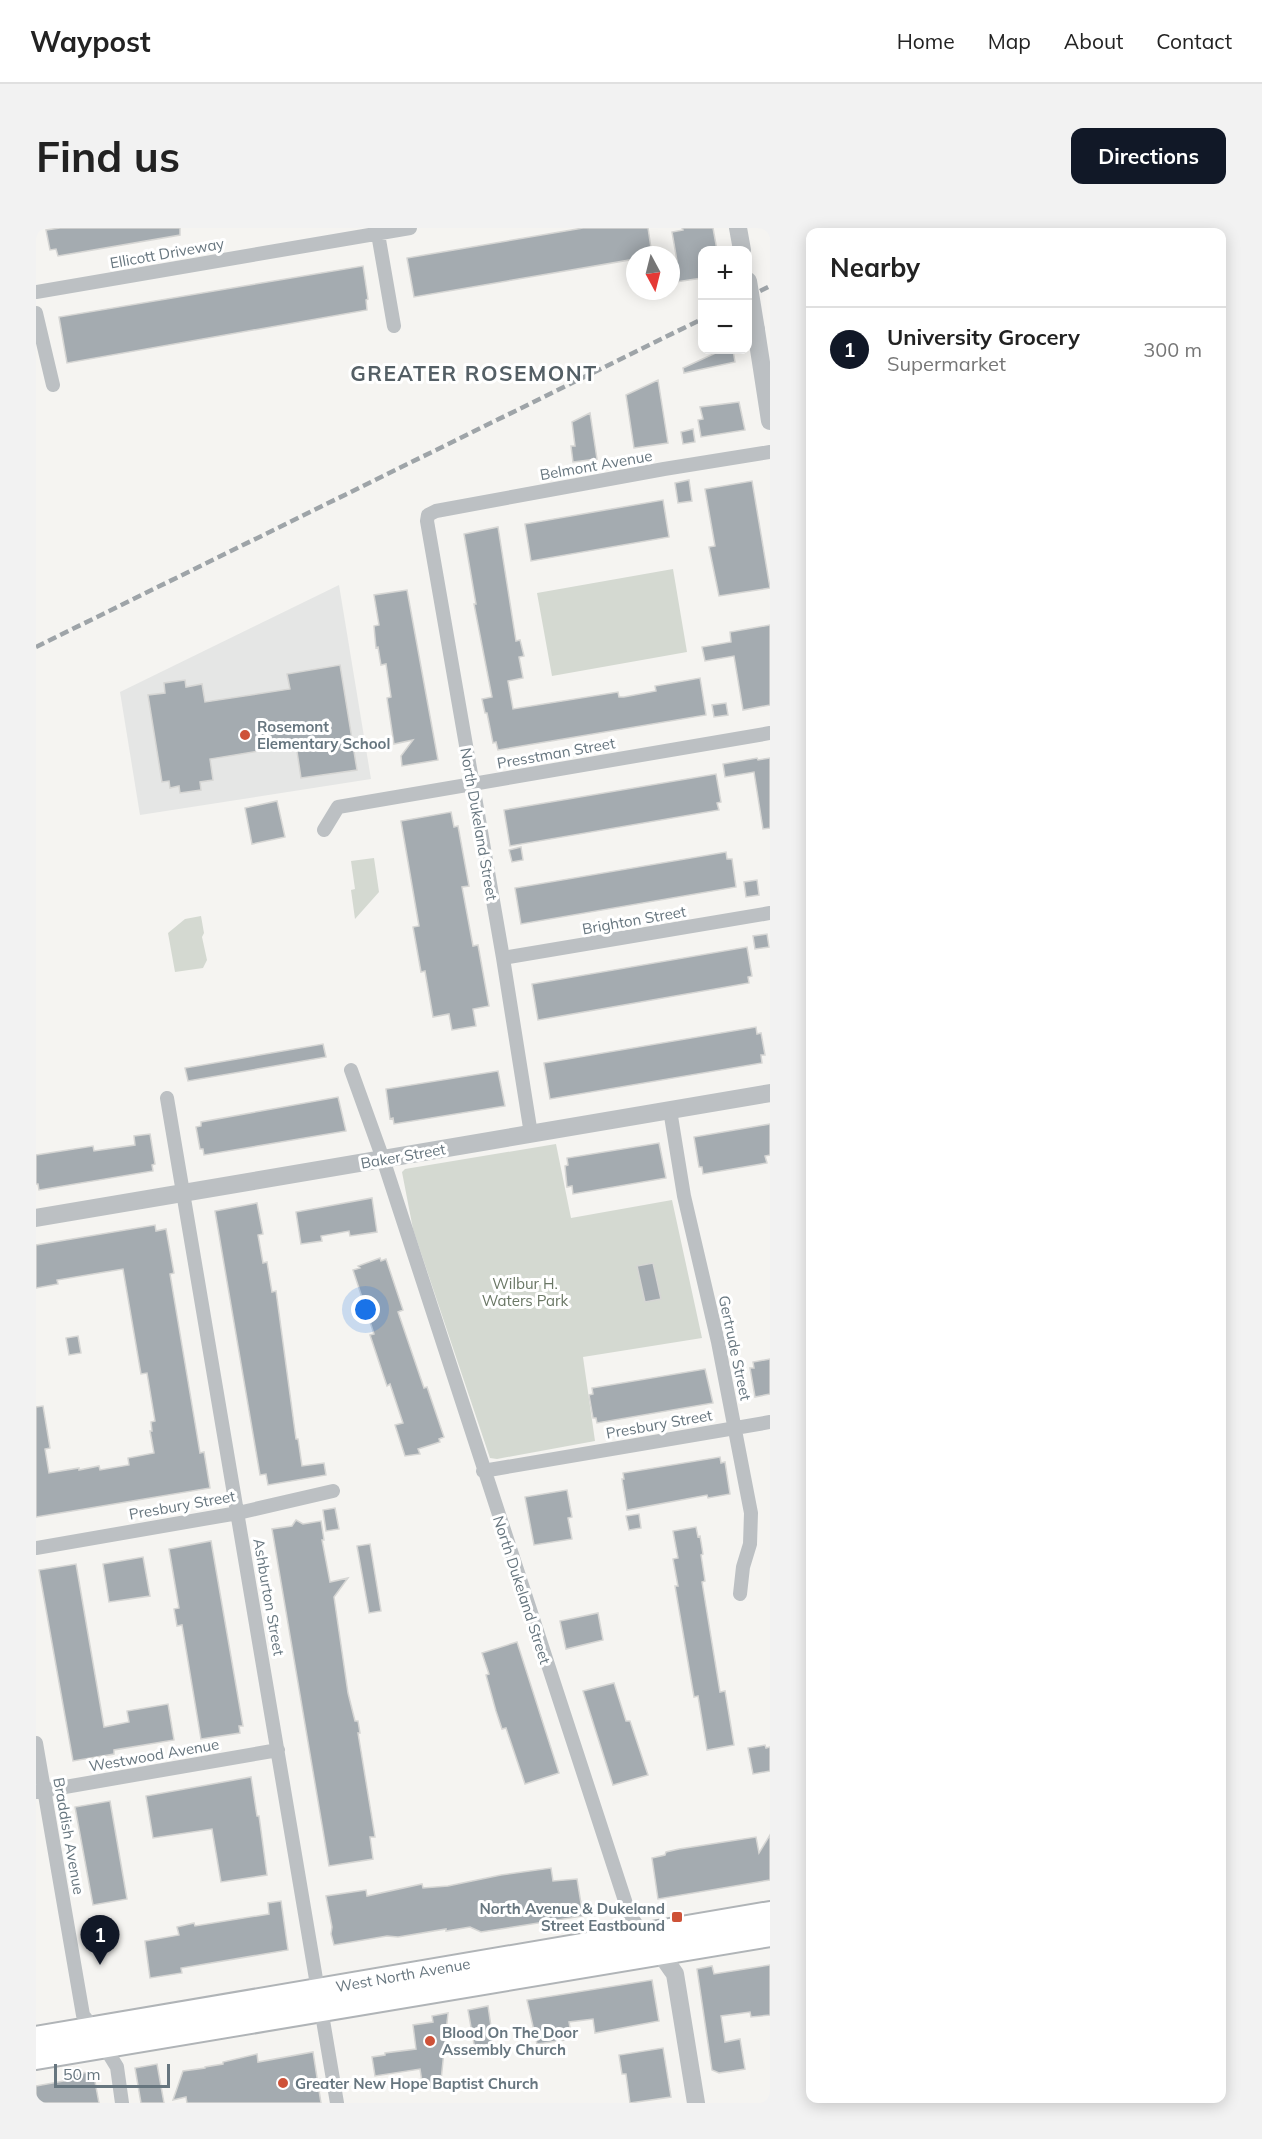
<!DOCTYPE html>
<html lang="en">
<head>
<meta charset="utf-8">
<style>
  :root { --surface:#fff; --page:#f2f2f2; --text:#222; --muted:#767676; --line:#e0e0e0; --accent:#111827 }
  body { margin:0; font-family:Mulish,sans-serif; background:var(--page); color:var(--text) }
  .controls { position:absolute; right:18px; top:18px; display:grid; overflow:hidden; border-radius:12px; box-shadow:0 3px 15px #0003 }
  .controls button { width:54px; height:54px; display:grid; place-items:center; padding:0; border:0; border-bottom:2px solid var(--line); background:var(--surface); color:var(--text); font:30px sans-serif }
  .compass { position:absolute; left:590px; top:18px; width:54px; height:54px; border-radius:50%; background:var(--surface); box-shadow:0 3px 15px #0003; rotate:173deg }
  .scale { position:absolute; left:18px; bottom:15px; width:116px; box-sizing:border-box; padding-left:6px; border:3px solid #67767f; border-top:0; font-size:16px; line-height:21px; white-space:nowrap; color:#67767f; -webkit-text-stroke:4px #fff; paint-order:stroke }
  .you { position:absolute; left:330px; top:1082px; width:21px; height:21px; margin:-15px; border:4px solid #fff; border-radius:50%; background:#1a73e8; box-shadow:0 0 0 9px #1a73e833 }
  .badge { display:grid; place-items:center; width:39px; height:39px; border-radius:50%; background:var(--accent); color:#fff; font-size:20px; font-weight:700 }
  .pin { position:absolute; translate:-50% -50px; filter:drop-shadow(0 2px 3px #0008) }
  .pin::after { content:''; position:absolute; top:32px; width:21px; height:18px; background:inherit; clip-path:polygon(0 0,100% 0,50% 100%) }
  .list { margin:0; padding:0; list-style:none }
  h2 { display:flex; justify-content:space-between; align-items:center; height:78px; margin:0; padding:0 24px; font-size:26px }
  h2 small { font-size:20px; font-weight:400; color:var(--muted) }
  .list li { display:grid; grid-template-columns:39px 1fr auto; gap:18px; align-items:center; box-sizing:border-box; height:84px; padding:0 24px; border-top:2px solid var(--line) }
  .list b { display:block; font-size:22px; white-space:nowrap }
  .list p { margin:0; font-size:20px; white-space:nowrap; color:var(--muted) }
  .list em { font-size:20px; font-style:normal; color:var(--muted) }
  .map { position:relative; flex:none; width:734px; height:1875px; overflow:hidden; border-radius:12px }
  header { display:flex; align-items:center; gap:36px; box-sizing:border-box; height:84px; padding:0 30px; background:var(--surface); border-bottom:2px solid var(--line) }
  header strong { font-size:28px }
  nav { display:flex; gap:33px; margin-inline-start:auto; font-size:21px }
  .intro { display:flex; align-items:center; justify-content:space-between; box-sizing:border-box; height:144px; padding:0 36px }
  h1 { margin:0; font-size:42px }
  .button { padding:15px 27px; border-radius:12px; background:var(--accent); color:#fff; font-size:21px; font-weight:700 }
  main { display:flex; gap:36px; padding:0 36px }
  aside { flex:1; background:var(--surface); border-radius:12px; box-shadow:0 3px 15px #0003 }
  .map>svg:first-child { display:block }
</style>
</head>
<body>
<header>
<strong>Waypost</strong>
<nav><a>Home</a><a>Map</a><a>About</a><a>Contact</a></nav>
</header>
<div class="intro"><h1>Find us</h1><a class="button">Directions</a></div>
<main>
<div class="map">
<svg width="734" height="1875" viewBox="0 0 734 1875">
  <rect width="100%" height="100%" fill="#f5f4f1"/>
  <path fill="#e5e6e5" d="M303,357l32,194 -231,36 -20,-123z"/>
  <path fill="#d4d9d1" d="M637,341l14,83 -135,24 -15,-83z
    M338,630l5,34 -24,27 -4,-29 4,-1 -4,-28z
    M165,688l3,17 -2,4 5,23 -4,8 -28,4 -7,-39 17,-14z
    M520,916l15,74 101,-18 30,138 -119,19 12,84 -98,18 -7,-1 -77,-229 -11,-57 3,-3z"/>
  <path fill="#a4abb0" stroke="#d6d6d4" stroke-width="1.5" d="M24,0h120v7l-122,21 -2,-7 -6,1 -4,-20z
    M547,0h65l4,27h-17v4l-221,38 -7,-39z
    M646,0h31l4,22h-15v28l-26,4 -3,-21h4l-5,-29 11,-2z
    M327,38l5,33 -2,1 1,10 -300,53 -8,-46z
    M686,122h11l2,12 -51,11 -1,-5z
    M622,152l10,63 -34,5 -8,-53z
    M703,174l6,28 -44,7 -3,-17 5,-1 -3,-12z
    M554,185l7,46 -24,3 -2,-16h4l-3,-24z
    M657,201l2,13 -12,2 -2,-12z
    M653,252l3,21 -14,2 -3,-20z
    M716,253l18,107 -51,8 -10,-49 6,-1 -10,-57z
    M627,272l6,37 -138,24 -6,-37z
    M462,299l18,114 4,-1 4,16 -5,1 4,21 -15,3 5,28 105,-17 1,5h5l32,-6 -1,-5 45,-8 6,37 -208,35 -2,-8 -3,1 -6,-30h-2l-3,-14 10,-2 -18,-93h2l-12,-70z
    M371,362l31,170 -36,6 -1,-10 12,-16 -19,4 -7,-46 4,-1 -5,-33 -5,1 -3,-18 -2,1 -2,-22 5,-1 -5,-30z
    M734,397v80l-27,5 -9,-54 -29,5 -3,-14 29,-5 -1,-10z
    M304,437l17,105 -56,8 -5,-33 -86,14 3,21 -13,2 1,8 -21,3 -1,-7 -9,2 -1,-7 -7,1 -14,-87 17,-2 -1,-10 21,-3 1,7 16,-3 3,18 85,-13 -3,-15z
    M690,475l2,12 -14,2 -2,-12z
    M721,530l1,2 12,-2v70l-7,1 -9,-57 -29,5 -2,-13z
    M680,546l5,28 -4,1 2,7 -209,36 -6,-36z
    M241,573l8,36 -33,7 -7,-36z
    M415,584l3,15 4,-1 11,60 -7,1 11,59 5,-1 11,61 -16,3 3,17 -24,4 -3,-16 -16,3 -8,-46 -4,1 -8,-45 6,-1 -18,-105z
    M485,619l2,13 -11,2 -3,-12z
    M690,624l1,7h5l4,28 -215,37 -6,-36z
    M721,652l2,15 -13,2 -2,-15z
    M731,706l2,13 -14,2 -2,-13z
    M711,719l5,29 -4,1 1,6 -211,37 -6,-36z
    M720,799l1,7 4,-1 4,22h-4l1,8 -212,36 -6,-36z
    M287,816l3,13 -138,24 -3,-13z
    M462,843l7,35 -111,18 -1,-6 -3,1 -4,-30z
    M302,869l8,34 -142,24 -1,-6h-3l-4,-22 5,-1v-4z
    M734,896v31l-5,1 2,7 -64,11 -1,-7h-3l-5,-30z
    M114,906l5,30 -3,1 1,6 -114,19 -1,-6h-2v-29l57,-9 1,5 41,-6 -1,-9z
    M623,915l7,35 -93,16 -1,-8 -5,1 -2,-21 3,-1 -1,-7z
    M336,970l5,34 -27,4 -1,-5 -28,5 1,5 -21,3 -5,-32z
    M221,975l6,31 -5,1 5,28 4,-1 5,30 4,-1 20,148h2l4,27 22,-3 2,12 -58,10 -2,-11 -6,1 -45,-264z
    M119,997l1,6 10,-2 8,44 -4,1 25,149 5,30 4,-1 6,36 -174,29v-110l7,-1 7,42 -5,1 4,24 30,-5v2l20,-4 1,4 29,-5 -1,-7 26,-5 -4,-22h2l-1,-9 4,-1 -8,-48 -6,1 -18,-105 -66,11 1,4 -22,4v-43z
    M344,1030l1,3 5,-2 17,51 -5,2 26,76 3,-1 17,50 -5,2 1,3 -22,7 2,5 -15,2 -10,-31 8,-2 -13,-39 -3,2 -17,-51 4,-1 -21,-64 7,-2 -2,-2z
    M617,1035l8,36 -16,3 -8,-36z
    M42,1108l3,17 -12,2 -3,-17z
    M734,1131v35l-15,3 -5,-29h4l-1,-6z
    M669,1141l8,34 -116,20 -1,-5h-3l-4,-23 4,-1 -1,-6z
    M684,1229l1,6 4,-1 5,32 -22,4 -1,-3 -80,15 -5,-31h2l-1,-6z
    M531,1262l5,27 -4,1 4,21 -38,6 -9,-48z
    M299,1280l4,21 -13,2 -3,-21z
    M603,1286l2,14 -12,2 -3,-14z
    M260,1292l7,4 18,-3 3,19h-2l8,42 18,-4 -14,19 14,96 7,28h3l2,12h-2l17,104h-5l3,22 -44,7 -57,-337 20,-3z
    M660,1299l2,10 2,-1 3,18 -2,1 4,26 -3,1 18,110 5,-1 9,54 -27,5 -9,-54 -4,1 -19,-111h3l-5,-27 5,-1 -5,-27z
    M175,1313l32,185h-4l1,7 -39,6 -19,-114 -5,1 -3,-17 5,-1 -10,-59z
    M334,1316l11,67 -12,2 -12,-67z
    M107,1329l7,39 -41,6 -6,-38z
    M40,1336l28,163 25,-5 -2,-11 41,-7 6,36 -60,10v4l-41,7 -34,-191z
    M562,1385l5,27 -37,9 -6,-28z
    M481,1414l42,131 -34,11 -19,-56 -4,1 -6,-18 -10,-36 3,-1 -7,-21z
    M578,1455l12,38h4l18,54 -35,10 -30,-94z
    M729,1517l1,3 4,-1v24l-17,3 -5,-26z
    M215,1549l6,39h2l8,59 -46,7 -9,-53 -59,9 -7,-42z
    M74,1573l17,98 -34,6 -18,-98z
    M734,1607v45l-112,19 -6,-41 13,-3 1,-3 13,-3 77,-12 3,16z
    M515,1640l2,13 24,-2 6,37 -102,16 -11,-5 -24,4v-2l-48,8 -11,-1 -53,9 -3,-11 1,-7 -6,-31 40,-6 1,6 55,-12 1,4 25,-2 53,-11z
    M245,1673l7,49 -107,18 1,5 -32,5 -5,-37 34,-6 -2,-8 17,-4 1,3 74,-12 -1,-11z
    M734,1737v50l-19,2 -1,-5 -29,4 4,26 15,-3 5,30 -26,4 -7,-3 -15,-101 15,-3 2,8z
    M616,1752l7,41 -64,12 -2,-14 -24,3 3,17 -35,5 -10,-44z
    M452,1778l6,41 -19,3 -7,-40z
    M412,1785l-8,77 -17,-2 -3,-19 -45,7 -3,-19 13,-2v-2l31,-4 -3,-24 20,-3 -1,-6z
    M627,1820l8,49 -41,6 -4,-29h-4l-3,-19z
    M277,1824l8,51h-134l-1,-6 -13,3 10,-29 22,-3v-1l18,-3v-2l34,-8 1,8z
    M121,1836l7,39h-23l-6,-35z
    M57,1843l6,32h-63v-17l28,-5 -1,-4z"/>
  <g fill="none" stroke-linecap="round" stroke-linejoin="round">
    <defs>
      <path id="primary" d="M0,1810l734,-125
        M0,1830l734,-123"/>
    </defs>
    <use href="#primary" stroke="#b0b4b7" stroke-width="26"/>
    <path stroke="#bcc0c3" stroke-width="14" d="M341,0l17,98
      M0,64l374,-64
      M0,85l17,72
      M288,602l14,-23 432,-74
      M467,730l267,-45
      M315,842l32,89 246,754 16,25
      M131,870l170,1005
      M634,882l14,86 34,146 33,171 -1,31 -7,23 -3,27
      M495,906l-28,-176 -76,-437 1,-6 8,-4 228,-42 106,-17
      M447,1243l287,-49
      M0,1320l202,-35 95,-22
      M0,1515l47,272 10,13 24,39 5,36
      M0,1564l242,-42"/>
    <path stroke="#bcc0c3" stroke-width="18" d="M702,0l4,22
      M720,102l14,91
      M0,990l734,-125
      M625,1726l14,20 21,129"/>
    <use href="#primary" stroke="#fff" stroke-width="22"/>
    <path stroke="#9ea4a8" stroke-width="4.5" stroke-dasharray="9 4.5" stroke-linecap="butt" d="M712,69l22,-11
      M0,419l666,-328"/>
    <path stroke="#bcc0c3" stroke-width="18" d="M712,53l8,49"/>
  </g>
  <g fill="#ce5238" stroke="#fff" stroke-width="2">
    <circle cx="209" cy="507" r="6"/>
    <rect x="635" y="1683" width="12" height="12" rx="3"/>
    <circle cx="394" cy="1813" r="6"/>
    <circle cx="247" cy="1855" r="6"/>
  </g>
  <g text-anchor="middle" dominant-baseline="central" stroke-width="6" stroke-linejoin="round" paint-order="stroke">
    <g font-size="15" fill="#67767f" stroke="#fff">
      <text transform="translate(131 25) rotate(-10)">Ellicott Driveway</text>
      <text transform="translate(560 237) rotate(-10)">Belmont Avenue</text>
      <text transform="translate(520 525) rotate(-10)">Presstman Street</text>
      <text transform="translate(443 596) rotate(80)">North Dukeland Street</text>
      <text transform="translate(598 692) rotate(-10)">Brighton Street</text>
      <text transform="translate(367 928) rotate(-10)">Baker Street</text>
      <text transform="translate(699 1120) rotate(78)">Gertrude Street</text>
      <text transform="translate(623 1196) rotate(-10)">Presbury Street</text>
      <text transform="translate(146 1277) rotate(-10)">Presbury Street</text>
      <text transform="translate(486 1362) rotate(72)">North Dukeland Street</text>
      <text transform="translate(233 1369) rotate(80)">Ashburton Street</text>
      <text transform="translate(118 1527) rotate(-10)">Westwood Avenue</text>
      <text transform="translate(33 1608) rotate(80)">Braddish Avenue</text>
      <text transform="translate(367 1747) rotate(-10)">West North Avenue</text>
    </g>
    <g font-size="15" font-weight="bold" fill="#67767f" stroke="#fff" text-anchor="start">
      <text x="221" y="498">Rosemont<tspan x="221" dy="17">Elementary School</tspan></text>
      <text x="629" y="1680" text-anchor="end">North Avenue &amp; Dukeland<tspan x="629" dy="17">Street Eastbound</tspan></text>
      <text x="406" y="1804">Blood On The Door<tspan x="406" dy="17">Assembly Church</tspan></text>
      <text x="259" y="1855">Greater New Hope Baptist Church</text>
    </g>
    <g font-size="15" fill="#6a7765" stroke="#fff">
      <text x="489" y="1055">Wilbur H.<tspan x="489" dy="17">Waters Park</tspan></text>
    </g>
    <g font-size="21" font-weight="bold" letter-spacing="1.5" fill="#545f65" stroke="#fff">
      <text x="438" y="145">GREATER ROSEMONT</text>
    </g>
  </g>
</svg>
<div class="controls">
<button>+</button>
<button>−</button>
</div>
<svg class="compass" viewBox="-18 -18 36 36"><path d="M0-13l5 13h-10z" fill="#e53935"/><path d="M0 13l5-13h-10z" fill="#767676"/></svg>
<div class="scale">50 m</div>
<div class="you"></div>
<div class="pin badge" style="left:64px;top:1737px">1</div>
</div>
<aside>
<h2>Nearby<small></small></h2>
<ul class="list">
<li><span class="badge">1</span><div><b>University Grocery</b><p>Supermarket</p></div><em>300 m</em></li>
</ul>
</aside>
</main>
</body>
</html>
